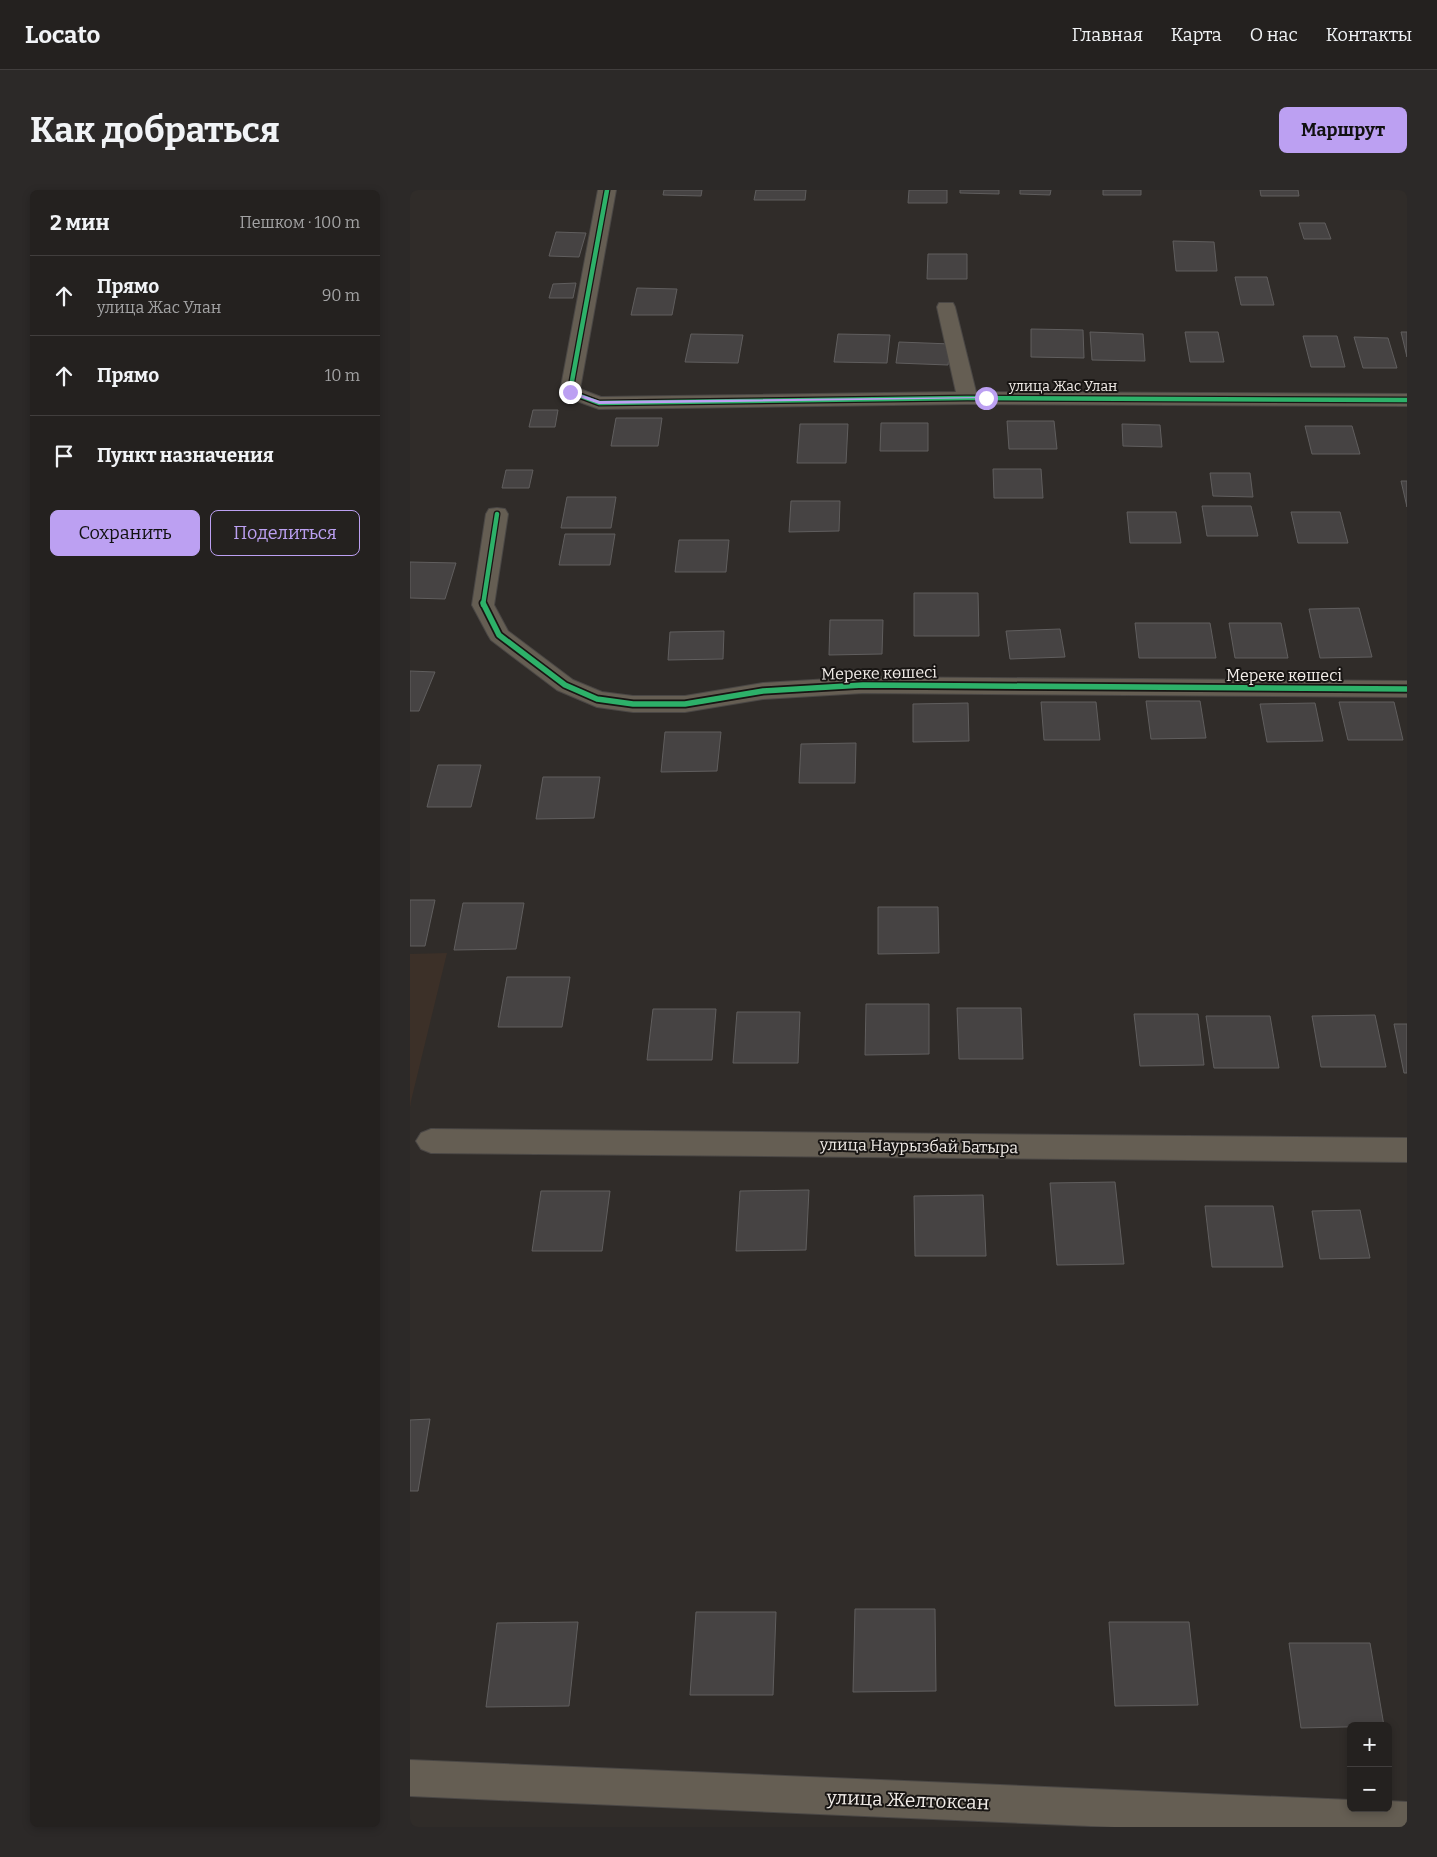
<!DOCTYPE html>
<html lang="ru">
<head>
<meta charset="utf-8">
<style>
  :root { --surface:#24211f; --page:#2c2928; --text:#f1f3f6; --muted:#a3a3a4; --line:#413e3d; --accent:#bca0f2 }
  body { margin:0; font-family:Bitter,serif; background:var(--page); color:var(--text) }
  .controls { position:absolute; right:15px; bottom:15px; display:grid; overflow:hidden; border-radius:8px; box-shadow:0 2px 8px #0003 }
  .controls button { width:45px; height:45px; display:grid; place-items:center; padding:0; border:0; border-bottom:1px solid var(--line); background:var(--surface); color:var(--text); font:25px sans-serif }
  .stop { position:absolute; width:15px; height:15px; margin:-11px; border:4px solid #bca0f2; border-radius:50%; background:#fff }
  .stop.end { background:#bca0f2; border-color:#fff; box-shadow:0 1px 5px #0008 }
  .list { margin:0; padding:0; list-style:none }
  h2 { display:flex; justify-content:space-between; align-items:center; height:65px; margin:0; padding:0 20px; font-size:21px }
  h2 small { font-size:16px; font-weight:400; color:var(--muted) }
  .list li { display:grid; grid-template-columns:32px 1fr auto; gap:15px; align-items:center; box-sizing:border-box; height:80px; padding:0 20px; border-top:1px solid var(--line) }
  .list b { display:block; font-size:19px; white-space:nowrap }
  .list p { margin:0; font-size:16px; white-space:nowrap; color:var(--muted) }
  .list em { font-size:16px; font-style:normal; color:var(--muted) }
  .actions { display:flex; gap:10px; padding:15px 20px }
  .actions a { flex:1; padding:11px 0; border:1px solid var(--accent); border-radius:8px; text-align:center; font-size:18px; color:var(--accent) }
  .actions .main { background:var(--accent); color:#111 }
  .icon { flex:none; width:28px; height:28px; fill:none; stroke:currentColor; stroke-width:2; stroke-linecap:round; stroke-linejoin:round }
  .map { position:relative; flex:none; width:997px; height:1637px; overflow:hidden; border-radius:8px }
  header { display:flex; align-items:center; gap:30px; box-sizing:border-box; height:70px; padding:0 25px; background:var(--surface); border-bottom:1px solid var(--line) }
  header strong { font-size:24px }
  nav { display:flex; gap:28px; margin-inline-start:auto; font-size:18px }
  .intro { display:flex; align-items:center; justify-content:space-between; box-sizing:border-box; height:120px; padding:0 30px }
  h1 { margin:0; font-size:35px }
  .button { padding:12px 22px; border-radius:8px; background:var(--accent); color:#111; font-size:18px; font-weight:700 }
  main { display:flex; gap:30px; padding:0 30px }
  aside { flex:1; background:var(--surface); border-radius:8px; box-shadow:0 2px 8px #0003 }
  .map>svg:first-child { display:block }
</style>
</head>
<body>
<header>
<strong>Locato</strong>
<nav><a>Главная</a><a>Карта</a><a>О нас</a><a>Контакты</a></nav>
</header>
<div class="intro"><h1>Как добраться</h1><a class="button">Маршрут</a></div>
<main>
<aside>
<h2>2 мин<small>Пешком · 100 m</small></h2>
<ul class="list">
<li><svg class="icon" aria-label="ahead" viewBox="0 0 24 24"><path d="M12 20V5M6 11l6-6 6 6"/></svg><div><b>Прямо</b><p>улица Жас Улан</p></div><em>90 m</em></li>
<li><svg class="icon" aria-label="ahead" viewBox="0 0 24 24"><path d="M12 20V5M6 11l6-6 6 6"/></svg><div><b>Прямо</b></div><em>10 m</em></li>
<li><svg class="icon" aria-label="arrive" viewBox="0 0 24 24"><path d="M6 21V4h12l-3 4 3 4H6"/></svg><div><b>Пункт назначения</b></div></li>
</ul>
<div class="actions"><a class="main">Сохранить</a><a>Поделиться</a></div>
</aside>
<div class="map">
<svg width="997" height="1637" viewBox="0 0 997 1637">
  <rect width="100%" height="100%" fill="#302c29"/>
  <path fill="#3c3028" d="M37,763l-36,148 -1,7v-154z"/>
  <path fill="#464343" stroke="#605e5e" d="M254,0h38l-1,6 -38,-1z
    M346,0h50l-1,10h-51z
    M499,0h38v13h-39z
    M550,0h39v4l-39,-1z
    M610,0h31l-1,5 -30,-1z
    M693,0h38v5h-38z
    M850,0h38l1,6h-38z
    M889,33h26l6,16h-27z
    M146,42l30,1 -7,24 -30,-1z
    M763,51l41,1 3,29h-41z
    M518,64h39v25h-40z
    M825,87h32l7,28h-33z
    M166,93l-3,15h-24l4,-14z
    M227,98l40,1 -5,26h-41z
    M621,139l52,1 1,28 -53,-1z
    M680,142l53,2 2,27 -53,-1z
    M775,142h33l6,30h-34z
    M991,142h6v25z
    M281,144l52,1 -5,28 -53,-1z
    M428,144l52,1 -3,28 -53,-1z
    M893,146h34l8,31h-34z
    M944,147l34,1 9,30h-34z
    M489,152l52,2 -3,21 -52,-2z
    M123,220h25l-3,17h-26z
    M206,228h46l-4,28h-47z
    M597,231h47l3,28h-48z
    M471,233h47v28h-48z
    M390,234h48l-2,39h-49z
    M712,234l38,1 2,22 -39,-1z
    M895,236h47l8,28h-48z
    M583,279h48l2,29h-49z
    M96,280h27l-4,18h-27z
    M800,283h40l3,24 -40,-1z
    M991,291h6v26z
    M157,307h49l-5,31h-50z
    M381,311h49l-1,30 -50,1z
    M792,316h49l7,30h-51z
    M717,322h49l5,31h-51z
    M881,322h49l8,31h-50z
    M155,344h50l-5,31h-51z
    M269,350h50l-3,32h-51z
    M0,372l46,1 -11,36 -35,-1z
    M504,403h64l1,43h-65z
    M949,418l13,49 -52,1 -11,-49z
    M420,430h53l-1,34 -53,1z
    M725,433h75l6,35h-77z
    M819,433h52l7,35h-53z
    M650,439l5,28 -55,2 -4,-28z
    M314,441l-1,28 -55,1 2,-28z
    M0,481l25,1 -16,39h-9z
    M736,511h54l6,37 -55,1z
    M631,512h55l4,38h-56z
    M929,512h55l9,38h-55z
    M558,513l1,38 -56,1v-38z
    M905,513l8,38 -56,1 -7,-38z
    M255,542h56l-4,39 -56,1z
    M446,553l-1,40h-56l2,-39z
    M28,575h43l-10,42h-44z
    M133,587h57l-6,41 -58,1z
    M0,710h25l-10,46h-15z
    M53,713h61l-8,46 -62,1z
    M468,717h60l1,46 -61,1z
    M97,787h63l-8,50h-64z
    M456,814h63v50l-64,1z
    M547,818h64l2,51h-64z
    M243,819h63l-4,51h-65z
    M327,822h63l-2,51h-65z
    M724,824h64l6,51 -64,1z
    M965,825l11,52h-65l-9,-51z
    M796,826h64l9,52h-65z
    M984,834h13v49h-3z
    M705,992l9,82 -67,1 -7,-82z
    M399,1000l-3,60 -70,1 4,-60z
    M131,1001h69l-8,60h-70z
    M573,1005l3,61h-71l-1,-60z
    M795,1016h68l10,61h-71z
    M950,1020l10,48 -50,1 -8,-48z
    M20,1229l-12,72h-8v-71z
    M445,1419h80l1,82 -83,1z
    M286,1422h80l-3,83h-83z
    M168,1432l-9,84 -83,1 11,-84z
    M699,1432h80l9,83 -83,1z
    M879,1453h81l14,83 -83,2z"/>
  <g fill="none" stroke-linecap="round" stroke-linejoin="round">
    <defs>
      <path id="minor" d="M188,0h18l-36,199 21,8 355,-5 -19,-85 2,-4h14l2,4 21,85 431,2v12l-440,-2 -368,5 -36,-13 -3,-4z
        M87,318l8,1 3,5 -14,91 14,26 65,49 29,12 31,4h52l78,-13 100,-6 544,4v16l-544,-4 -100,6 -78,13h-52l-36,-5 -40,-17 -66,-50 -3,-5 -16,-30 14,-91 3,-5z
        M21,939l976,9v24l-976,-9 -10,-4 -5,-8 5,-8z
        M0,1570l941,40v8h37v-7l19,1v25h-293l-704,-31z"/>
    </defs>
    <use href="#minor" stroke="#4a4745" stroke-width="2"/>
    <use href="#minor" fill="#655e53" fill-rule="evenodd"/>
    <defs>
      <path id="cycleway-far1" d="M197,0l-37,202 29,11 368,-5 440,2
        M73,415l14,-91"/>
      <path id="cycleway" d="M73,413l16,32 66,50 32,14 36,5h52l78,-13 100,-6 544,4"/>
    </defs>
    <use href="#cycleway-far1" stroke="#181513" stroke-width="7"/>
    <use href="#cycleway" stroke="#181513" stroke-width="9"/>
    <use href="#cycleway-far1" stroke="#2db169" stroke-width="4.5"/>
    <use href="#cycleway" stroke="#2db169" stroke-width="5.5"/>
  </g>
  <path fill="#bca0f2" d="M158,200l32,11 386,-4 3,1 -390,6 -31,-11z"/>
  <g text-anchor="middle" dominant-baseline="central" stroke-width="4" stroke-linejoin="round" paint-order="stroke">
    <g font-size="14" fill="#f2ede9" stroke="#181513">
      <text x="653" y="196">улица Жас Улан</text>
    </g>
    <g font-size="16" fill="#f2ede9" stroke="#181513">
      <text transform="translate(469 483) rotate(-1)">Мереке көшесі</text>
      <text x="874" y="485">Мереке көшесі</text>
      <text transform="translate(509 956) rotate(1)">улица Наурызбай Батыра</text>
    </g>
    <g font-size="19" fill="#f2ede9" stroke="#181513">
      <text transform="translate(498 1610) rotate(2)">улица Желтоксан</text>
    </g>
  </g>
</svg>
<div class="controls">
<button>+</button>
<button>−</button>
</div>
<div class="stop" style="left:576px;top:208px"></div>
<div class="stop end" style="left:160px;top:202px"></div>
</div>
</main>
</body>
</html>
